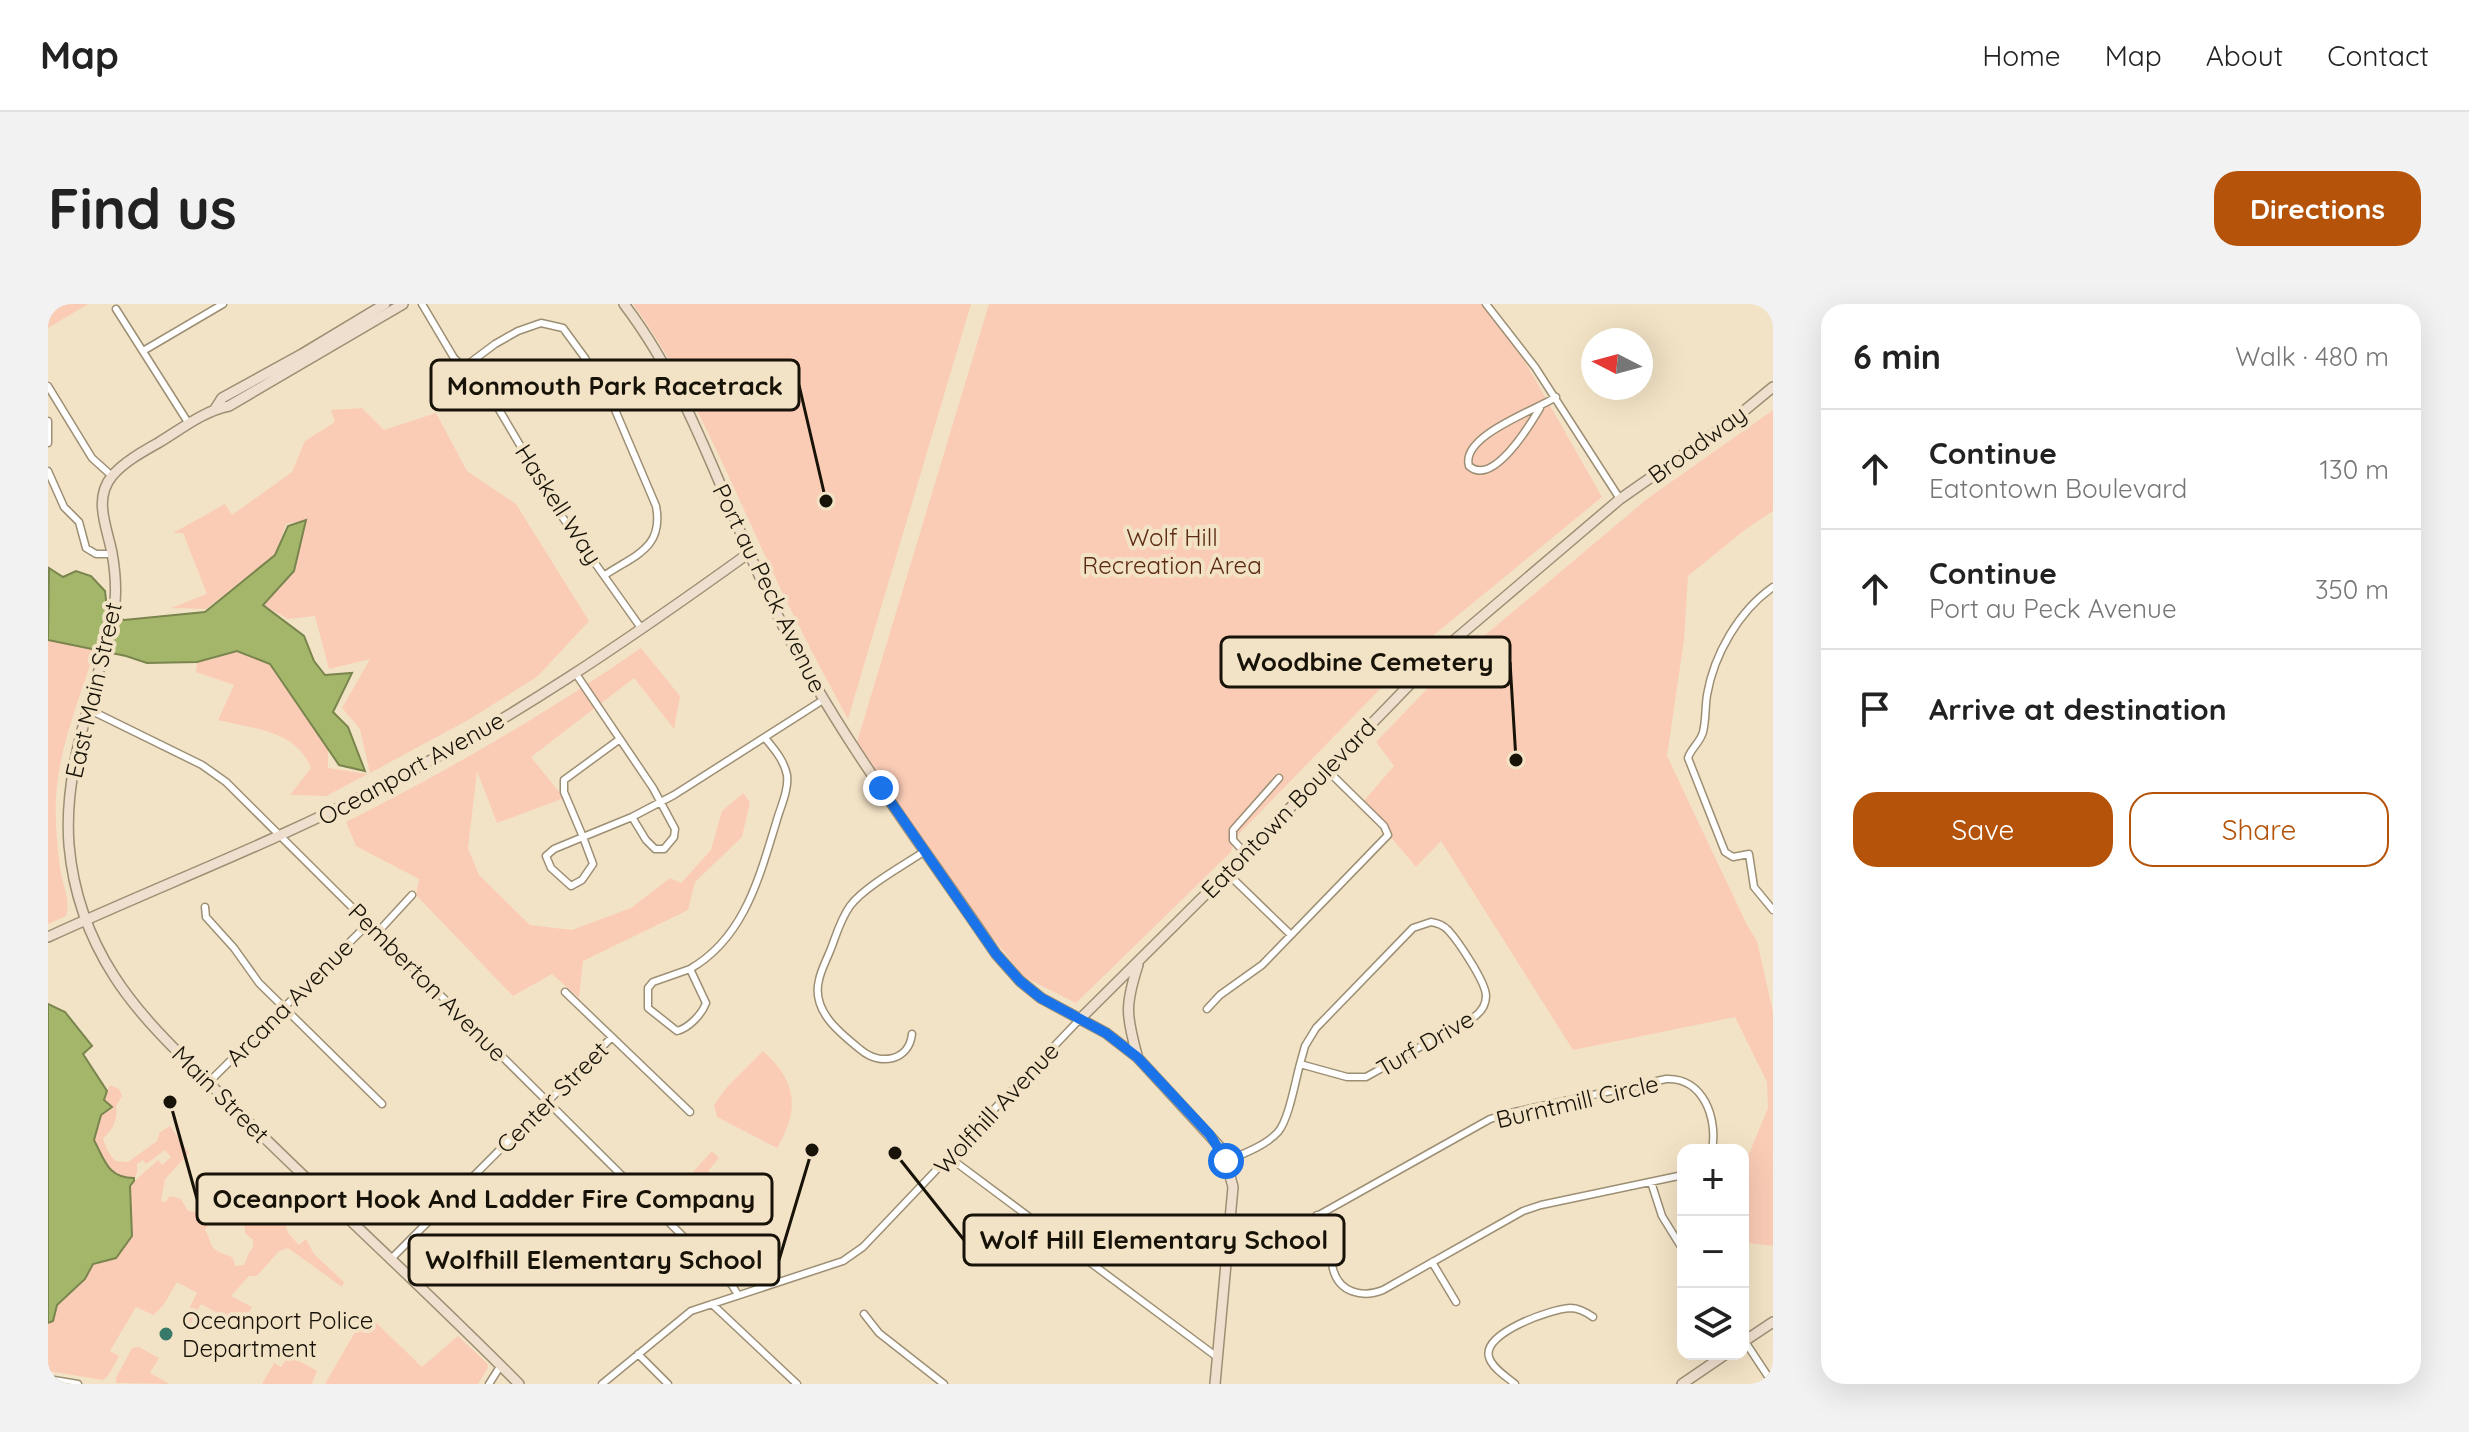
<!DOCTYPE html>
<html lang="en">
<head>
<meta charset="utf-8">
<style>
  :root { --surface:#fff; --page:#f2f2f2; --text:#222; --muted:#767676; --line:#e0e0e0; --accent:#b45309 }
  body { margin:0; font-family:Quicksand,sans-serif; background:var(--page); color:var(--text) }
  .controls { position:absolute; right:24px; bottom:24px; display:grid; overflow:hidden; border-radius:16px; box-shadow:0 8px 32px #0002 }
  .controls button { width:72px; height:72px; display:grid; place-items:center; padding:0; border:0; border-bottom:2px solid var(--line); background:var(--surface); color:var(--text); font:40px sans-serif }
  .compass { position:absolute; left:1533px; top:24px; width:72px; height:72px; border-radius:50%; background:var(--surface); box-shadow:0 8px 32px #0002; rotate:276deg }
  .stop { position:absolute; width:24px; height:24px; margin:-18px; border:6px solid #1a73e8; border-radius:50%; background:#fff }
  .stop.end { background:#1a73e8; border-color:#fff; box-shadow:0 2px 8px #0008 }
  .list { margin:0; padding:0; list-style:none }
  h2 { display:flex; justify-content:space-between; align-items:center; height:104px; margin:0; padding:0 32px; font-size:34px }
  h2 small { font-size:26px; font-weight:400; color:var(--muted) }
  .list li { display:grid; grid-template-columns:52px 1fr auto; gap:24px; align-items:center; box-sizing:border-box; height:120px; padding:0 32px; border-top:2px solid var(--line) }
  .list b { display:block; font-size:30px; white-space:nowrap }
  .list p { margin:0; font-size:26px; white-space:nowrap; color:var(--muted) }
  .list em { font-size:26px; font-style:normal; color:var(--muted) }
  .actions { display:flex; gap:16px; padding:24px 32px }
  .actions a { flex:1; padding:18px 0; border:2px solid var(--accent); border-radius:24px; text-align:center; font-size:28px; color:var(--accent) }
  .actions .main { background:var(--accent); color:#fff }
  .icon { flex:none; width:44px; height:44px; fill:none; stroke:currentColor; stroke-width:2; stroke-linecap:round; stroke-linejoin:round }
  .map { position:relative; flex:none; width:1725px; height:1080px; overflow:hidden; border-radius:24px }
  header { display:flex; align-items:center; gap:48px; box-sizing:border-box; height:112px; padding:0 40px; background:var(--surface); border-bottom:2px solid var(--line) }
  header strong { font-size:38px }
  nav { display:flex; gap:44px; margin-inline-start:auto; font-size:28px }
  .intro { display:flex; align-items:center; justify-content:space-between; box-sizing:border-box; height:192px; padding:0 48px }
  h1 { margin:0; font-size:56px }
  .button { padding:20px 36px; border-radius:24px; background:var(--accent); color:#fff; font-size:28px; font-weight:700 }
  main { display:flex; gap:48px; padding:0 48px }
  aside { flex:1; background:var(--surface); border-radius:24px; box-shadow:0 8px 32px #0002 }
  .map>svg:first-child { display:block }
</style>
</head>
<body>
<header>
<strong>Map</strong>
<nav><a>Home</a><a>Map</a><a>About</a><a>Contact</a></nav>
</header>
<div class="intro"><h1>Find us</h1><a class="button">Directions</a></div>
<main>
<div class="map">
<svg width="1725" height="1080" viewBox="0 0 1725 1080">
  <rect width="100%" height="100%" fill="#f3e3c6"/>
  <path fill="#faccb6" d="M0,0h40l-40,24z
    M585,0h338l-123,415c-17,-32 -35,-64 -51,-97 -54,-106 -94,-221 -164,-318z
    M941,0h496l25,31 92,162 -173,142 -196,201 -2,12 -155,151 -52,-26 -72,-91 -95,-144z
    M314,104l22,22 52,-17 31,58 49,33 73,117 -51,55 -68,43 -100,54 -10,-44 -18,-21 28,-49 -41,10 -14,-53 -27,3 -25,-14 31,-34 12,-51 -20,4 -11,31 -69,54 -35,-1 36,-14 -24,-61h-10l52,-29 7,11 60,-43 13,-31 30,-19 -4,-12z
    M1725,106v101l-27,18 -58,47 -4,64 -17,116 80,169 10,16 16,71v234l-30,-4v-74l25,-60 -1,-26 -32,-65 -162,33 -132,-209 -25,26 -54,-64 32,-37 -18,-24 76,-79 195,-164z
    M0,336l47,10c-15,48 -37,99 -39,149 -1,23 1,46 4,69 2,15 11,33 6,48l-18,8z
    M593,344l39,48 -6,33 -40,-51 -103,79 33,41 -67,25 -20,-52 -9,77 11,27 51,50 42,5 59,-22 39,-30 11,5 30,-33 11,-39 21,-18 7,9 -8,35 -47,45 -7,28 -105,51 -4,37 -27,-24 -39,22 -97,-101 3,-16 -63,-33 -10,-24c103,-52 200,-108 295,-174z
    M189,347l33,13 58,86v18l40,6 -42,22 -36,-1 21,-27c-15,-38 -57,-39 -93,-48l16,-35 -38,-13 1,-10z
    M715,747c34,30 37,59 14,97l-60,-31 -3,-12 13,-18z
    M62,781l9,4 3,7 -6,10c2,12 -3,25 -13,32l4,12 8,11 13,1 29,-21 3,-9 10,-6 19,27 -24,26 -4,22 4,1 5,-6 11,3 7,12 11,1 -3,-16 10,-19 27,9 21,-14c-13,21 -36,35 -49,58 4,5 4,11 7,16 4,7 15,8 21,12l2,8 9,-1 6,-14 3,-3v-8l-8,-7 -1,-13 11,-30 16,21h6l8,-5 8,6 -8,10 3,11 11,12 7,-6 8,15 30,28 -2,5 -54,-39 -9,3 -22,25h-8l-18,20 21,11 -9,15 -12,-7 -2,4 -28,-15 -12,22 -7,-4 15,-29 -20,-11 -14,24 -10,9 -17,-8 -26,44 9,5 -10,18 -6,6 -55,-9v-48l5,-2 4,-16 28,-26 8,-15 23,-6 16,-22 -2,-51 28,-25 4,5 9,-8 -6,-7 -19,14 -3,-4 -6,4v9l-3,5c-27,0 -29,-17 -40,-38 7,-18 7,-38 16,-55z
    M664,847l7,7 -11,13 29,23 -8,9 -36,-31z
    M318,1009l56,54 36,-31 29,27 1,5 -10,16h-153z
    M91,1043l20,11 -9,15 20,11 -54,-1v-5l16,-30z
    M241,1051l28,16 -5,13h-50l12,-21 7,4z"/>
  <path fill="#a3b66a" stroke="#79854d" stroke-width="2" d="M258,216l-12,51 -31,34 41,31 10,25 11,14 27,-2 -19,39 15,15 17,44 -26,-6 -69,-101 -33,-13 -40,11 -50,1 -21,-7 -78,-16 1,-72 14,9 13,-6 15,5 14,15 2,18 17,11 81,-8 70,-57 13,-29z
    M0,700l17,8 27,34 -9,8 24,37 -3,9 8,7 -11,8 -7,25c11,21 14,38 40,38v3l-4,5 2,50 -16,22 -23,6 -8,15 -28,26 -4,16 -5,2z"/>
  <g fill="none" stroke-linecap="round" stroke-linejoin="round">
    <defs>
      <path id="street" d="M374,0l32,54 37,38 72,122 78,110
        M1438,0l49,63 85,132
        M68,5l73,115
        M95,47l80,-47
        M415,64l32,-24 23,-13 23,-8 22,5 22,30 28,47 43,101c8,42 -21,49 -51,69
        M0,82l44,72 20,18
        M1492,104c-10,17 -47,79 -71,58 -9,-30 67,-56 87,-69
        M0,117v22
        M0,167l16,36 15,15 7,26 10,6h16
        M1725,283c-34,24 -59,67 -66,108 -2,13 -1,25 -4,37 -3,11 -12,16 -15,26l37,94 8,5 16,-3 5,33 19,23
        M528,370l77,114 22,41 -1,8 -10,12h-9l-9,-9 -14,-23
        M40,405l114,56 24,17 506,503 6,10
        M572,435l-56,41v12l19,45 49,-20 42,-22 149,-95
        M535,533l10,27 -11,16 -11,6 -20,-18 -5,-12 8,-7z
        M1197,549l-12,-13v-10l46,-52
        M1179,569l64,62
        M157,603l1,10 28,31 25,35 123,121
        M1383,618c7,1 12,3 17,8 10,11 38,52 38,66 0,10 -5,16 -12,21l-108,60h-19l-47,-13 5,-18 11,-18 97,-100z
        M329,629l35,-38
        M642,665c54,-31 69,-91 86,-146 4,-15 13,-33 11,-48 -3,-15 -13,-26 -22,-37
        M642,665l16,34c-4,11 -17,25 -29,28l-29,-23v-20l5,-6z
        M517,688l125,120
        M1159,705l13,-14 42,-30 126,-130 -4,-9 -58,-57
        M864,730c-3,27 -32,32 -51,16 -21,-17 -50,-39 -42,-70 2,-10 7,-19 11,-29 6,-15 10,-31 20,-45 14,-19 54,-41 75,-55
        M161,778l160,-159
        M902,854l267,199
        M1178,857c17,-7 39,-15 52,-29 11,-13 17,-50 22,-68
        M1603,878l11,34 21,34
        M1269,911c4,8 9,15 12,23 3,10 2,21 4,31 6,24 30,29 50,21l140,-79 18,-6 142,-30
        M1183,922c24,2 47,7 70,-1l189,-106 20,-6 156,-34c37,-2 52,39 46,71
        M342,956l222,-223
        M1384,958l24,40
        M664,1000l85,80
        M816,1010l15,19 65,51
        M1696,1036l29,44
        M590,1050l30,30
        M0,1075l30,5
        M441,1080l12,-19
        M554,1080l89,-73 152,-50 20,-14 216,-227
        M1467,1080c-8,-7 -23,-16 -26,-27 -7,-24 62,-48 81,-49 9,0 16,4 23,9"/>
      <path id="secondary" d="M355,0l-174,102c-26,5 -49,24 -71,37 -16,9 -34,19 -46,33 -19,23 -5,51 0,77 4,22 5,45 1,68 -19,73 -50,147 -44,224 4,46 20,92 45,131 32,50 80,91 122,134 93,92 191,181 283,274
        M576,0c74,97 105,218 161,326 59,115 139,217 211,324l24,27 21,17 65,35 31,24 82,89 7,15 7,26 -18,197
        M167,105l7,-11 80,-44 83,-50
        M0,633c111,-51 224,-94 332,-150 130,-66 251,-149 369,-234
        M1031,716l148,-147 218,-225 175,-149 113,-79 40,-33
        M1089,751c-11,-40 -12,-50 1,-90
        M1695,1038l30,-20
        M1634,1080l44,-30"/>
    </defs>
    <use href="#street" stroke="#9d8f74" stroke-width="9"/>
    <use href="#secondary" stroke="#9d8f74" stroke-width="12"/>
    <use href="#street" stroke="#fff" stroke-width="6"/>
    <use href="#secondary" stroke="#efdfce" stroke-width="9"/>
  </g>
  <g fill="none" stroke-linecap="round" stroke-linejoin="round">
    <path stroke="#1a73e8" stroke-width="10" d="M833,484l115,166 24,27 21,17 65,35 31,24 73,78 16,26"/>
  </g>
  <circle fill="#387969" stroke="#f3e3c6" stroke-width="3" cx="118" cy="1030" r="8"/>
  <g text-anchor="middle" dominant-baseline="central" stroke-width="8" stroke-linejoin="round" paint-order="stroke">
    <g font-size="24" fill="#181308" stroke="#f3e3c6">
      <text transform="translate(1649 140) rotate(-36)">Broadway</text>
      <text transform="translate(511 200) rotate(57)">Haskell Way</text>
      <text transform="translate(722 284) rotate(64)">Port au Peck Avenue</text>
      <text transform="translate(45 386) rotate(-77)">East Main Street</text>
      <text transform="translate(363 464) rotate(-29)">Oceanport Avenue</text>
      <text transform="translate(1240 504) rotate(-46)">Eatontown Boulevard</text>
      <text transform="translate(380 678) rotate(45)">Pemberton Avenue</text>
      <text transform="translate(241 698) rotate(-45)">Arcana Avenue</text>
      <text transform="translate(1377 739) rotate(-30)">Turf Drive</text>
      <text transform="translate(173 790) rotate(45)">Main Street</text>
      <text transform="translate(504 793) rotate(-45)">Center Street</text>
      <text transform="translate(1529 797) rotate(-13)">Burntmill Circle</text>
      <text transform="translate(948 804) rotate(-47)">Wolfhill Avenue</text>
    </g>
    <g font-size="24" fill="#5c2c12" stroke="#f3e3c6">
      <text x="1124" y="233">Wolf Hill<tspan x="1124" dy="28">Recreation Area</tspan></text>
    </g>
    <g font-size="24" fill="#181308" stroke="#f3e3c6" text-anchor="start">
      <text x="134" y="1016">Oceanport Police<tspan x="134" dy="28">Department</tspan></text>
    </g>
  </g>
  <path fill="none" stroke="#181308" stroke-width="3" d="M778 197L751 81M1468 456L1462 358M122 798L149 895M847 849L916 936M764 846L731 956"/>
  <g fill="#181308" stroke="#f3e3c6" stroke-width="3">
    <circle cx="778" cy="197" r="8"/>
    <circle cx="1468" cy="456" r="8"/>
    <circle cx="122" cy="798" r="8"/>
    <circle cx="847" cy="849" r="8"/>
    <circle cx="764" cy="846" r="8"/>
  </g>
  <g fill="#f3e3c6" stroke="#181308" stroke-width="3">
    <rect x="383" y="56" width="368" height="50" rx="8"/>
    <rect x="1173" y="333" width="289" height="50" rx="8"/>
    <rect x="149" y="870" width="575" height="50" rx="8"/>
    <rect x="916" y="911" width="380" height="50" rx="8"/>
    <rect x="361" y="931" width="370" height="50" rx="8"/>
  </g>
  <g font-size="26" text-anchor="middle" font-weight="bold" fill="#181308">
    <text x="567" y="91">Monmouth Park Racetrack</text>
    <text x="1317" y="367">Woodbine Cemetery</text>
    <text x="436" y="904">Oceanport Hook And Ladder Fire Company</text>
    <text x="1106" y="945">Wolf Hill Elementary School</text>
    <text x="546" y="965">Wolfhill Elementary School</text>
  </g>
</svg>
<div class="controls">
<button>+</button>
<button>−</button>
<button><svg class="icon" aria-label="layers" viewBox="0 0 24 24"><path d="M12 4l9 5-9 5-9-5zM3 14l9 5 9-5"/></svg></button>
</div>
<svg class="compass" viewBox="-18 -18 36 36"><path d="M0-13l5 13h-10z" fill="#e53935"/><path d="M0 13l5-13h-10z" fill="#767676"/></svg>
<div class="stop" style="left:1178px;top:857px"></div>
<div class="stop end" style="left:833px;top:484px"></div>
</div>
<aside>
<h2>6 min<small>Walk · 480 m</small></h2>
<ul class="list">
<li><svg class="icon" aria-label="ahead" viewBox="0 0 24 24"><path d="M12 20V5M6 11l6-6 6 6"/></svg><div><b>Continue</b><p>Eatontown Boulevard</p></div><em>130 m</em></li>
<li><svg class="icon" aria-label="ahead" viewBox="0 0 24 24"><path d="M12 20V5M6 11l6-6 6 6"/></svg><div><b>Continue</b><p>Port au Peck Avenue</p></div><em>350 m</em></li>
<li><svg class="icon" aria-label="arrive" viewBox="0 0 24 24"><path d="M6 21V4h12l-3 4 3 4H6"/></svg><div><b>Arrive at destination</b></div></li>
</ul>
<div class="actions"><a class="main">Save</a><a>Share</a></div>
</aside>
</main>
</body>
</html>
